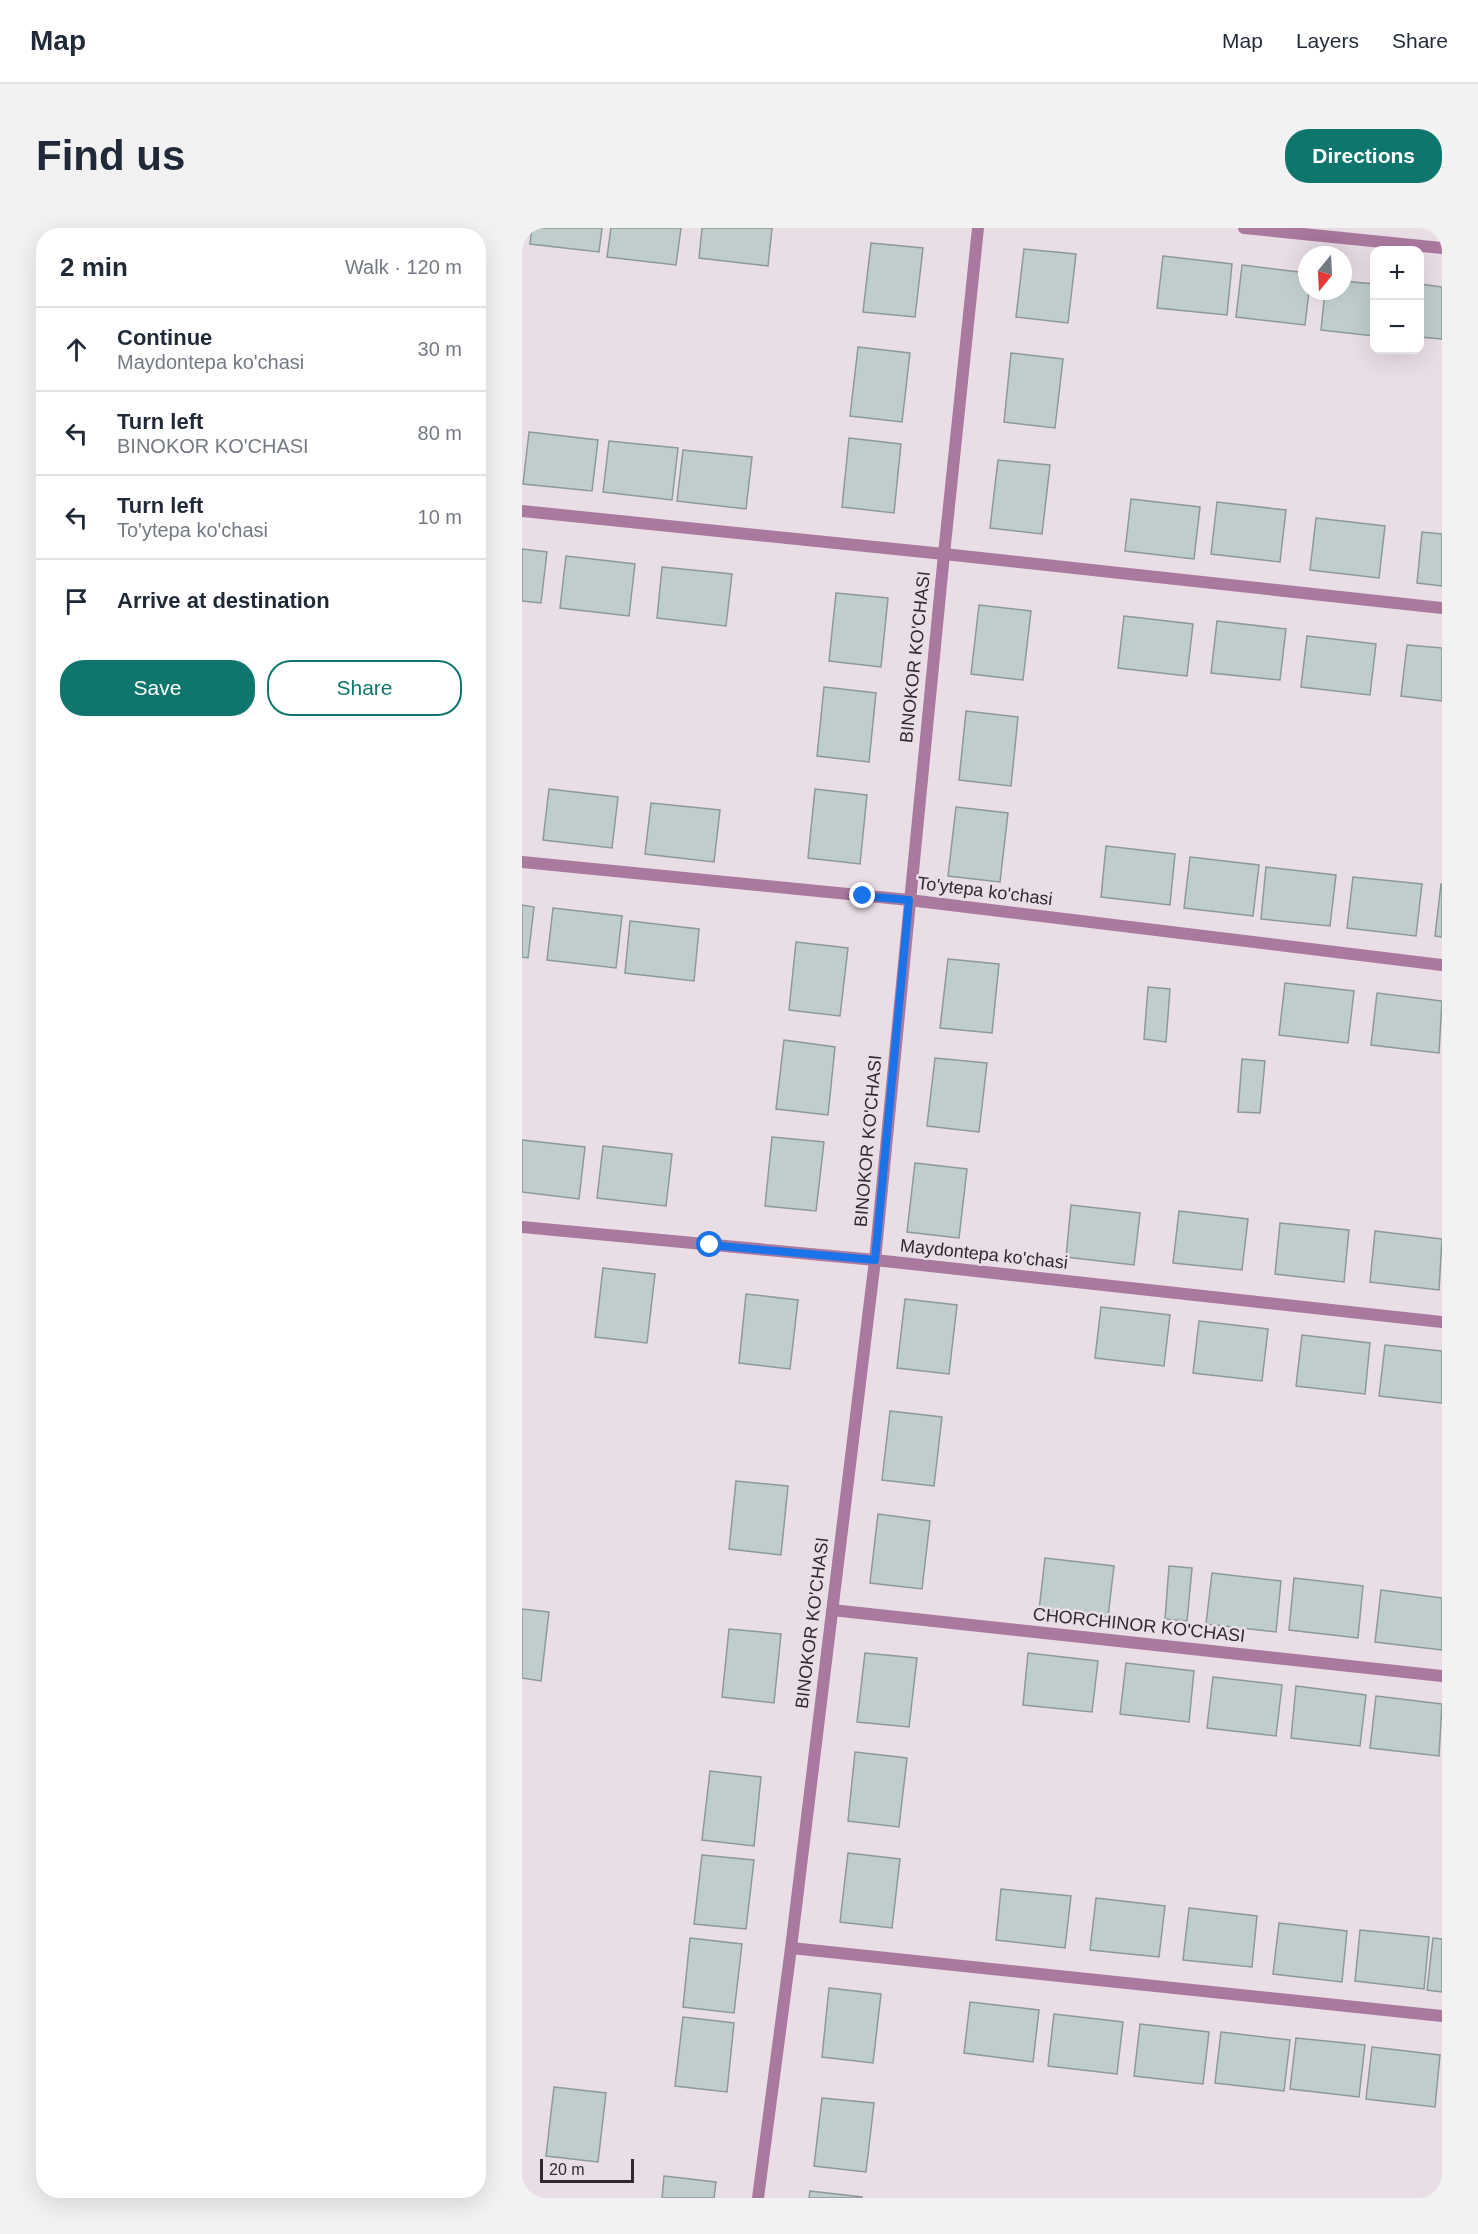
<!DOCTYPE html>
<html lang="en">
<head>
<meta charset="utf-8">
<style>
  :root { --surface:#fff; --page:#f2f2f3; --text:#1f2937; --muted:#747a83; --line:#e0e1e3; --accent:#0f766e }
  body { margin:0; font-family:Helvetica,sans-serif; background:var(--page); color:var(--text) }
  .controls { position:absolute; right:18px; top:18px; display:grid; overflow:hidden; border-radius:12px; box-shadow:0 6px 24px #0002 }
  .controls button { width:54px; height:54px; display:grid; place-items:center; padding:0; border:0; border-bottom:2px solid var(--line); background:var(--surface); color:var(--text); font:30px sans-serif }
  .compass { position:absolute; left:776px; top:18px; width:54px; height:54px; border-radius:50%; background:var(--surface); box-shadow:0 6px 24px #0002; rotate:198deg }
  .scale { position:absolute; left:18px; bottom:15px; width:94px; box-sizing:border-box; padding-left:6px; border:3px solid #2e2a2d; border-top:0; font-size:16px; line-height:21px; white-space:nowrap; color:#2e2a2d; -webkit-text-stroke:4px #eadee6; paint-order:stroke }
  .stop { position:absolute; width:18px; height:18px; margin:-14px; border:4px solid #1a73e8; border-radius:50%; background:#fff }
  .stop.end { background:#1a73e8; border-color:#fff; box-shadow:0 2px 6px #0008 }
  .list { margin:0; padding:0; list-style:none }
  h2 { display:flex; justify-content:space-between; align-items:center; height:78px; margin:0; padding:0 24px; font-size:26px }
  h2 small { font-size:20px; font-weight:400; color:var(--muted) }
  .list li { display:grid; grid-template-columns:39px 1fr auto; gap:18px; align-items:center; box-sizing:border-box; height:84px; padding:0 24px; border-top:2px solid var(--line) }
  .list b { display:block; font-size:22px; white-space:nowrap }
  .list p { margin:0; font-size:20px; white-space:nowrap; color:var(--muted) }
  .list em { font-size:20px; font-style:normal; color:var(--muted) }
  .actions { display:flex; gap:12px; padding:18px 24px }
  .actions a { flex:1; padding:14px 0; border:2px solid var(--accent); border-radius:24px; text-align:center; font-size:21px; color:var(--accent) }
  .actions .main { background:var(--accent); color:#fff }
  .icon { flex:none; width:33px; height:33px; fill:none; stroke:currentColor; stroke-width:2; stroke-linecap:round; stroke-linejoin:round }
  .map { position:relative; flex:none; width:920px; height:1970px; overflow:hidden; border-radius:24px }
  header { display:flex; align-items:center; gap:36px; box-sizing:border-box; height:84px; padding:0 30px; background:var(--surface); border-bottom:2px solid var(--line) }
  header strong { font-size:28px }
  nav { display:flex; gap:33px; margin-inline-start:auto; font-size:21px }
  .intro { display:flex; align-items:center; justify-content:space-between; box-sizing:border-box; height:144px; padding:0 36px }
  h1 { margin:0; font-size:42px }
  .button { padding:15px 27px; border-radius:24px; background:var(--accent); color:#fff; font-size:21px; font-weight:700 }
  main { display:flex; gap:36px; padding:0 36px }
  aside { flex:1; background:var(--surface); border-radius:24px; box-shadow:0 6px 24px #0002 }
  .map>svg:first-child { display:block }
</style>
</head>
<body>
<header>
<strong>Map</strong>
<nav><a>Map</a><a>Layers</a><a>Share</a></nav>
</header>
<div class="intro"><h1>Find us</h1><a class="button">Directions</a></div>
<main>
<aside>
<h2>2 min<small>Walk · 120 m</small></h2>
<ul class="list">
<li><svg class="icon" aria-label="ahead" viewBox="0 0 24 24"><path d="M12 20V5M6 11l6-6 6 6"/></svg><div><b>Continue</b><p>Maydontepa ko'chasi</p></div><em>30 m</em></li>
<li><svg class="icon" aria-label="left" viewBox="0 0 24 24"><path d="M17 20v-9H6M10 6l-5 5 5 5"/></svg><div><b>Turn left</b><p>BINOKOR KO'CHASI</p></div><em>80 m</em></li>
<li><svg class="icon" aria-label="left" viewBox="0 0 24 24"><path d="M17 20v-9H6M10 6l-5 5 5 5"/></svg><div><b>Turn left</b><p>To'ytepa ko'chasi</p></div><em>10 m</em></li>
<li><svg class="icon" aria-label="arrive" viewBox="0 0 24 24"><path d="M6 21V4h12l-3 4 3 4H6"/></svg><div><b>Arrive at destination</b></div></li>
</ul>
<div class="actions"><a class="main">Save</a><a>Share</a></div>
</aside>
<div class="map">
<svg width="920" height="1970" viewBox="0 0 920 1970">
  <rect width="100%" height="100%" fill="#eadee6"/>
  <path fill="#bfcecd" stroke="#8c9a99" stroke-width="1.5" d="M10,0h70l-3,24 -69,-8z
    M89,0h70l-5,37 -69,-8z
    M180,0h70l-4,38 -69,-8z
    M349,15l52,5 -8,69 -52,-5z
    M502,21l52,5 -8,69 -52,-6z
    M641,28l69,8 -5,51 -70,-7z
    M720,37l65,8v18h2l-4,34 -69,-8z
    M821,53l31,3v52l-53,-6 4,-39h18z
    M898,56l22,3v52l-22,-2z
    M336,119l52,6 -8,69 -52,-6z
    M489,125l52,6 -8,69 -51,-6z
    M7,204l69,8 -6,51 -69,-7z
    M327,210l52,6 -7,69 -52,-6z
    M87,213l69,7 -6,52 -69,-8z
    M161,222l69,7 -6,52 -69,-8z
    M476,232l52,5 -8,69 -52,-6z
    M609,271l69,8 -6,52 -69,-8z
    M695,274l69,8 -6,52 -69,-8z
    M794,290l69,8 -6,52 -69,-8z
    M900,304l20,2v52l-25,-3z
    M0,321l25,3 -6,51 -19,-2z
    M44,328l69,8 -6,52 -69,-8z
    M140,339l70,7 -6,52 -69,-8z
    M314,365l52,5 -7,69 -52,-6z
    M457,377l52,6 -8,69 -52,-6z
    M602,388l69,8 -6,52 -69,-8z
    M695,393l69,8 -6,51 -69,-7z
    M785,408l69,8 -6,51 -69,-8z
    M885,417l35,3v53l-41,-5z
    M302,459l52,6 -7,69 -52,-6z
    M444,483l52,6 -7,69 -52,-6z
    M27,561l69,8 -6,51 -69,-8z
    M293,561l52,6 -7,69 -52,-6z
    M129,575l69,7 -6,52 -69,-8z
    M434,579l52,6 -8,69 -52,-6z
    M584,618l69,8 -5,51 -69,-8z
    M668,629l69,8 -6,51 -69,-8z
    M744,639l70,8 -6,51 -69,-7z
    M831,649l69,7 -6,52 -69,-8z
    M919,656h1v53l-7,-1z
    M0,677l12,2 -6,51 -6,-1z
    M31,680l69,8 -6,52 -69,-8z
    M108,693l69,8 -5,52 -69,-8z
    M274,714l52,6 -8,68 -51,-6z
    M426,731l51,5 -7,69 -52,-5z
    M763,755l69,8 -6,52 -69,-8z
    M626,759l22,2 -4,53 -22,-3z
    M855,765l65,8 -3,52 -68,-8z
    M262,812l51,7 -7,68 -52,-6z
    M413,830l52,5 -8,69 -52,-6z
    M720,831l23,2 -5,52 -22,-1z
    M250,909l52,5 -8,69 -51,-5z
    M0,912l63,7 -6,52 -57,-7z
    M81,918l69,8 -6,52 -69,-8z
    M393,935l52,6 -8,69 -52,-6z
    M549,977l69,8 -6,52 -68,-8z
    M657,983l69,8 -6,51 -69,-7z
    M758,995l69,7 -5,52 -69,-8z
    M853,1003l67,8 -3,51 -69,-8z
    M81,1040l52,6 -8,69 -52,-6z
    M224,1066l52,6 -8,69 -51,-6z
    M383,1071l52,6 -8,69 -52,-6z
    M579,1079l69,8 -6,51 -69,-8z
    M677,1093l69,8 -6,52 -69,-8z
    M780,1107l68,8 -5,51 -69,-8z
    M863,1117l57,6v52l-63,-7z
    M368,1183l52,6 -8,69 -52,-6z
    M214,1253l52,5 -7,69 -52,-6z
    M356,1286l52,7 -8,68 -52,-6z
    M523,1330l69,8 -6,51 -69,-7z
    M647,1338l23,2 -5,53 -22,-2z
    M690,1345l69,8 -5,51 -70,-8z
    M772,1350l69,8 -5,52 -69,-8z
    M859,1362l61,8v52l-67,-8z
    M0,1381l27,3 -8,69 -19,-3z
    M207,1401l52,5 -7,69 -52,-6z
    M343,1425l52,5 -8,69 -52,-5z
    M506,1425l70,8 -6,51 -69,-7z
    M604,1435l68,8 -5,51 -69,-8z
    M691,1449l69,8 -6,51 -69,-8z
    M774,1458l70,9 -6,51 -69,-8z
    M854,1468l66,8 -3,52 -69,-8z
    M333,1524l52,6 -8,69 -51,-6z
    M188,1543l51,6 -7,69 -52,-6z
    M326,1625l52,6 -8,69 -52,-6z
    M180,1627l52,5 -8,69 -52,-5z
    M479,1661l70,7 -6,52 -69,-8z
    M574,1670l69,8 -6,51 -69,-7z
    M667,1680l68,8 -5,51 -69,-7z
    M757,1695l68,8 -5,51 -69,-8z
    M838,1702l69,7 -5,52 -69,-8z
    M168,1710l52,6 -8,69 -51,-6z
    M911,1710l9,1v53l-15,-2z
    M307,1760l52,6 -8,69 -51,-6z
    M448,1774l69,8 -6,52 -69,-9z
    M532,1786l69,8 -6,52 -69,-8z
    M161,1789l51,6 -7,69 -52,-6z
    M618,1796l69,8 -6,52 -69,-8z
    M699,1804l69,8 -6,51 -69,-8z
    M774,1810l69,7 -6,52 -69,-8z
    M850,1819l68,8 -5,52 -69,-8z
    M32,1859l52,6 -8,69 -52,-6z
    M300,1870l52,5 -8,69 -52,-6z
    M142,1948l52,6 -2,16h-52z
    M288,1963l52,6v1h-53z"/>
  <g fill="none" stroke-linecap="round" stroke-linejoin="round">
    <path stroke="#aa799e" stroke-width="12" d="M722,0l198,20
      M0,283l422,43 498,54
      M0,634l387,38 533,65
      M0,999l353,33 567,62
      M310,1382l610,66
      M269,1720l651,68
      M236,1970l33,-250 84,-688 69,-706 34,-326"/>
  </g>
  <g fill="none" stroke-linecap="round" stroke-linejoin="round">
    <path stroke="#1a73e8" stroke-width="8" d="M188,1017l165,15 34,-360 -46,-4"/>
  </g>
  <g text-anchor="middle" dominant-baseline="central" stroke-width="5" stroke-linejoin="round" paint-order="stroke">
    <g font-size="18" fill="#2e2a2d" stroke="#eadee6">
      <text transform="translate(393 429) rotate(-84)">BINOKOR KO'CHASI</text>
      <text transform="translate(463 663) rotate(7)">To'ytepa ko'chasi</text>
      <text transform="translate(346 913) rotate(-85)">BINOKOR KO'CHASI</text>
      <text transform="translate(462 1026) rotate(6)">Maydontepa ko'chasi</text>
      <text transform="translate(290 1395) rotate(-83)">BINOKOR KO'CHASI</text>
      <text transform="translate(617 1397) rotate(6)">CHORCHINOR KO'CHASI</text>
    </g>
  </g>
</svg>
<div class="controls">
<button>+</button>
<button>−</button>
</div>
<svg class="compass" viewBox="-18 -18 36 36"><path d="M0-13l5 13h-10z" fill="#e53935"/><path d="M0 13l5-13h-10z" fill="#747a83"/></svg>
<div class="scale">20 m</div>
<div class="stop" style="left:188px;top:1017px"></div>
<div class="stop end" style="left:341px;top:668px"></div>
</div>
</main>
</body>
</html>
